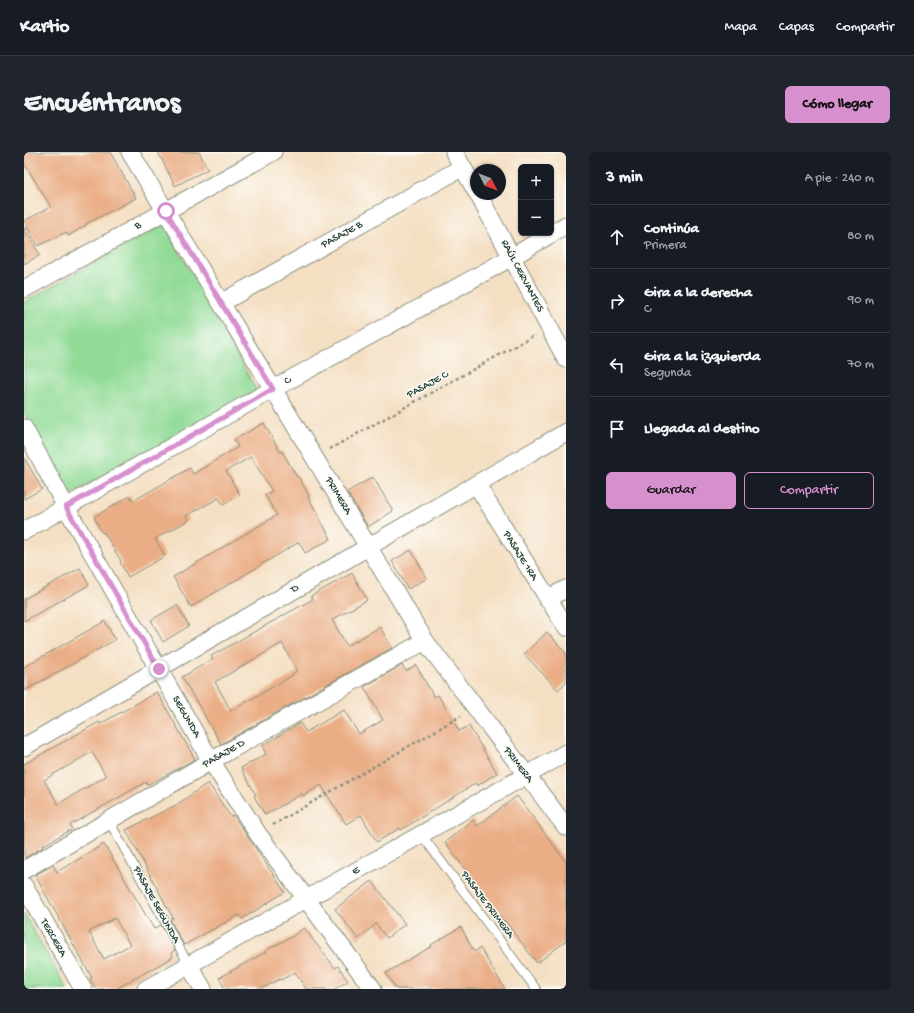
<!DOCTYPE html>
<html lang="es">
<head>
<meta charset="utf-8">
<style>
  :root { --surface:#171b24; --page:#20242c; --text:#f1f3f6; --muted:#9ea1a6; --line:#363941; --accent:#d690ce }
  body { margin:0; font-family:"Gochi Hand",sans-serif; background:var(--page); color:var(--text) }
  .controls { position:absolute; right:12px; top:12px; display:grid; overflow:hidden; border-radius:6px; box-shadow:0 1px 3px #0004 }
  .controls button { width:36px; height:36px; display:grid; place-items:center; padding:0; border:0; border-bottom:1px solid var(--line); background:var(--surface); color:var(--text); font:20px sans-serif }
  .compass { position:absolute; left:446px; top:12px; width:36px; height:36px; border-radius:50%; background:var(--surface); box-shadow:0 1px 3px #0004; rotate:132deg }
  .stop { position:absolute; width:12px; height:12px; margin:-9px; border:3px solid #d690ce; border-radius:50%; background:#fff }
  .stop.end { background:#d690ce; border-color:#fff; box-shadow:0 1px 4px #0008 }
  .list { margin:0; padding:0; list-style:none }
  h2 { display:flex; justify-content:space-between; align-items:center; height:52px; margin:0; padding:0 16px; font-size:17px }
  h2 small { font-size:13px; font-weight:400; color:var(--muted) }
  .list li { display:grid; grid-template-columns:26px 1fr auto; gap:12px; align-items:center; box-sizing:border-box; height:64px; padding:0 16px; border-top:1px solid var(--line) }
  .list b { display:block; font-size:15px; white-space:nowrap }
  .list p { margin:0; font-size:13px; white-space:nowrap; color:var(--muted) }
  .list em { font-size:13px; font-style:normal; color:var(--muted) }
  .actions { display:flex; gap:8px; padding:12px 16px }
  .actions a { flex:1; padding:9px 0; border:1px solid var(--accent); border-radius:6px; text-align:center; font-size:14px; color:var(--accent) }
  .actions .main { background:var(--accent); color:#111 }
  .icon { flex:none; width:22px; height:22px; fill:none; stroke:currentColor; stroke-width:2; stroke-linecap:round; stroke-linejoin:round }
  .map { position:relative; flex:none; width:542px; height:837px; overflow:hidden; border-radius:6px }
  header { display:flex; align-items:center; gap:24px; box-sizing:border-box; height:56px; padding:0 20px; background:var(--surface); border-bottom:1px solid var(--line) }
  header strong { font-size:19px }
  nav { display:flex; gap:22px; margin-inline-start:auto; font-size:14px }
  .intro { display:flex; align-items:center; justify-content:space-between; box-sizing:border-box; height:96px; padding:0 24px }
  h1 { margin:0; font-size:28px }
  .button { padding:10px 18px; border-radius:6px; background:var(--accent); color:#111; font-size:14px; font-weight:700 }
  main { display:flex; gap:24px; padding:0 24px }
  aside { flex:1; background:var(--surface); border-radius:6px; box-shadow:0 1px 3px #0004 }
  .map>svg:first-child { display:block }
</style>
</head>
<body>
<header>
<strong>Kartio</strong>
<nav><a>Mapa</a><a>Capas</a><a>Compartir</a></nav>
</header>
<div class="intro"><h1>Encuéntranos</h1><a class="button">Cómo llegar</a></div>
<main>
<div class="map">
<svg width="542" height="837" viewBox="0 0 542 837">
  <rect width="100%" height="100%" fill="#fdfcf7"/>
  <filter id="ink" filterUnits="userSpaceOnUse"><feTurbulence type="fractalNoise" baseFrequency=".025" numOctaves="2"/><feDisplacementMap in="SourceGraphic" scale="8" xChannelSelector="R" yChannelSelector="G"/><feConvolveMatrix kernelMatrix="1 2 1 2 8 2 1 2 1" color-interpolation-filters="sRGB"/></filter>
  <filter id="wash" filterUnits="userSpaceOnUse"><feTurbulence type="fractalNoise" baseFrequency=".012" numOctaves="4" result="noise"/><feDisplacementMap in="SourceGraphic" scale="16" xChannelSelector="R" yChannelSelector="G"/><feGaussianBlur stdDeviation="0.9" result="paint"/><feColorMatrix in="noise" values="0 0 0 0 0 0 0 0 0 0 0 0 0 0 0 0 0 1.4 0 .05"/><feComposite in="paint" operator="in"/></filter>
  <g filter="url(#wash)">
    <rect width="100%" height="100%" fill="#f4dfc3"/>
    <path fill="#91db97" stroke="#588c66" d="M140,72l93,167 -187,104 -46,-82v-111z
      M0,762l43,75h-43z"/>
    <g id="blocks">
      <path fill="#eaad85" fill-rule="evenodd" d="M0,0h86l26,46 -50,26v1l-18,11 -2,-4 -28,14 -14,-25 27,-14 -27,-44z
        M134,0h41l9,17 -33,17z
        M0,75l16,28 -16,9z
        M240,271l16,29 2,-1 15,26 1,-1 11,20 -1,1 23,42 -26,14 -6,-11 -108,65 -18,-30 104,-62 -12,-20 7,-4 -21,-34 -25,14 14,24 -17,10 -4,-7 -33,18 3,4 -34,19 10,17 -37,21 -8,-15 1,-1 -17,-29 -2,1 -8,-16 36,-21 3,5 57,-33 3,6 45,-27 -4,-7z
        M0,305l18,32 -18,10z
        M349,325l20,34 -25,16 -21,-35z
        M387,398l16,28 -19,11 -16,-28z
        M56,416l9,17 -65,36v-22z
        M328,421l15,27 -35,20 15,26 33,-19 12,21 -171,96 -39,-67 31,-18 -2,-3 102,-57 -2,-3zM258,491l15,28 -5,3 1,1 -62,36 -16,-29z
        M153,453l12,21 -26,16 -12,-22z
        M81,469l10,19 -91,51v-24z
        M523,480l19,21v29l-8,8 -34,-36z
        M378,513l4,6 10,-6 18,32 4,-2 21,36 10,-5 28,47 -20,13 -1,-3 -75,47 -1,-2 -23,14 -16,-27 -15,9 -25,-39 -18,11 -1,-2 -37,21 -11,-19 2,-1 -15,-27 25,-14 -4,-8 38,-23 6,9 38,-22 15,24 24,-14 -19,-33z
        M133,540l38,67 -48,26 -1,-3 -76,43 2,4 -30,17 1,1 -18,11 -1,-2v-92l75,-42 1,2zM68,600l14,24 -48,28 -14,-24z
        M184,631l23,34 2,-2 52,77 -43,27 -3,-4 -55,30 -14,-25 3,-2 -47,-88 50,-25z
        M493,644l49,66v79l-29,22 -33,-43 -1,1 -58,-79 28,-22 4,6z
        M80,692l50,85 7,-4 14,25 -4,3 2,4 -57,32h-20l-6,-10 2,-1 -57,-103 18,-10 4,7zM91,766l15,27 -26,14 -15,-27z
        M348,729l33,43 -18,14 -11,-14 -18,15 -23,-30z
        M437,775l13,25 6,-4 25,41h-109l-10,-16 46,-27 -1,-1z
        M280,776l31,40 3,-2 10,15 -13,8h-29l-11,-17 -14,8 -1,-1 -19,10h-36l-6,-11 47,-26 -1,-1 28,-15z"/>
    </g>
  </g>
  <g filter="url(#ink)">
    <use href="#blocks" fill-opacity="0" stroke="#8a8e7c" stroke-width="1"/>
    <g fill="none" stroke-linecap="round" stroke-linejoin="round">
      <defs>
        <path id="lane" d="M85,669l80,144
          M397,682l115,155"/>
        <path id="street" d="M106,0l295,489 141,186
          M430,0l22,39
          M454,42l88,165
          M0,137l249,-137
          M197,151l242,-136
          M0,276l42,79 145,254 47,73 115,155
          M452,332l90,143
          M0,379l249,-142 239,-132 54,-32
          M523,447l19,-10
          M0,595l542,-315
          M0,718l187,-109 214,-120
          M0,734l59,103
          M165,813l14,24
          M122,837l420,-236"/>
      </defs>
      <use href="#lane" stroke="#8a8e7c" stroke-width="10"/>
      <use href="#street" stroke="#8a8e7c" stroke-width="19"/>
      <path stroke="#8a8e7c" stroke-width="2.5" stroke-dasharray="3 3" stroke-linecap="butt" d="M306,297l205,-114
        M249,673l188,-109"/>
      <use href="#lane" stroke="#fff" stroke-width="8"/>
      <use href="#street" stroke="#fff" stroke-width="17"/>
    </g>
  </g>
  <g fill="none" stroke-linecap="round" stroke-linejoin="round" filter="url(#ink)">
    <path stroke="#d690ce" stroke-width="5" d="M135,517l-93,-162 207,-118 -107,-178"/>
  </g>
  <g text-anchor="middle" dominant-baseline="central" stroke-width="3" stroke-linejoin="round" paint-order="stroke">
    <g font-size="11" fill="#1f3d34" stroke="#fdfcf7">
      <text transform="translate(114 74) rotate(-29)">B</text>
      <text transform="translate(318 83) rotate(-29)">PASAJE B</text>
      <text transform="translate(498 124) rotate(62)">RAÚL CERVANTES</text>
      <text transform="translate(264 229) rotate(-29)">C</text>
      <text transform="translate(404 233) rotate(-29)">PASAJE C</text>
      <text transform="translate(314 344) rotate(59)">PRIMERA</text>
      <text transform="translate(496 404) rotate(58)">PASAJE 1RA</text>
      <text transform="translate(271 437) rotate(-30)">D</text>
      <text transform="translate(162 565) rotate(60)">SEGUNDA</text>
      <text transform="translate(200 602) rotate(-30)">PASAJE D</text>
      <text transform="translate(494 613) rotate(53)">PRIMERA</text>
      <text transform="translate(332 719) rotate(-29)">E</text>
      <text transform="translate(132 753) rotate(61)">PASAJE SEGUNDA</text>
      <text transform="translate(463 753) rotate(53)">PASAJE PRIMERA</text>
      <text transform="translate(29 786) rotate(60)">TERCERA</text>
    </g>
  </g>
</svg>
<div class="controls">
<button>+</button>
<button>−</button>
</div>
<svg class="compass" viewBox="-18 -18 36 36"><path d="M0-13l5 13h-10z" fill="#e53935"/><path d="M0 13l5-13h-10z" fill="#9ea1a6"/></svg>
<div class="stop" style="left:142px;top:59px"></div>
<div class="stop end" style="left:135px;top:517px"></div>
</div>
<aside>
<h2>3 min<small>A pie · 240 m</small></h2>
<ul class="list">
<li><svg class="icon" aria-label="ahead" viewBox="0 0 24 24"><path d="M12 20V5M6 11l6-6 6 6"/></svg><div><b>Continúa</b><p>Primera</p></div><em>80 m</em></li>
<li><svg class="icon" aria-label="right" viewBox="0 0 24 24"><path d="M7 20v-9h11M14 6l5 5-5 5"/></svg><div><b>Gira a la derecha</b><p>C</p></div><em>90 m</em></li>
<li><svg class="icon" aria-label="left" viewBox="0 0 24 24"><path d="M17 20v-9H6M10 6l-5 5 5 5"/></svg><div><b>Gira a la izquierda</b><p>Segunda</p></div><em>70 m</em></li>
<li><svg class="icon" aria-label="arrive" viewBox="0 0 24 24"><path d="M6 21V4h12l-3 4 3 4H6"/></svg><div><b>Llegada al destino</b></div></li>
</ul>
<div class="actions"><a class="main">Guardar</a><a>Compartir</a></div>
</aside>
</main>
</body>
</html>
